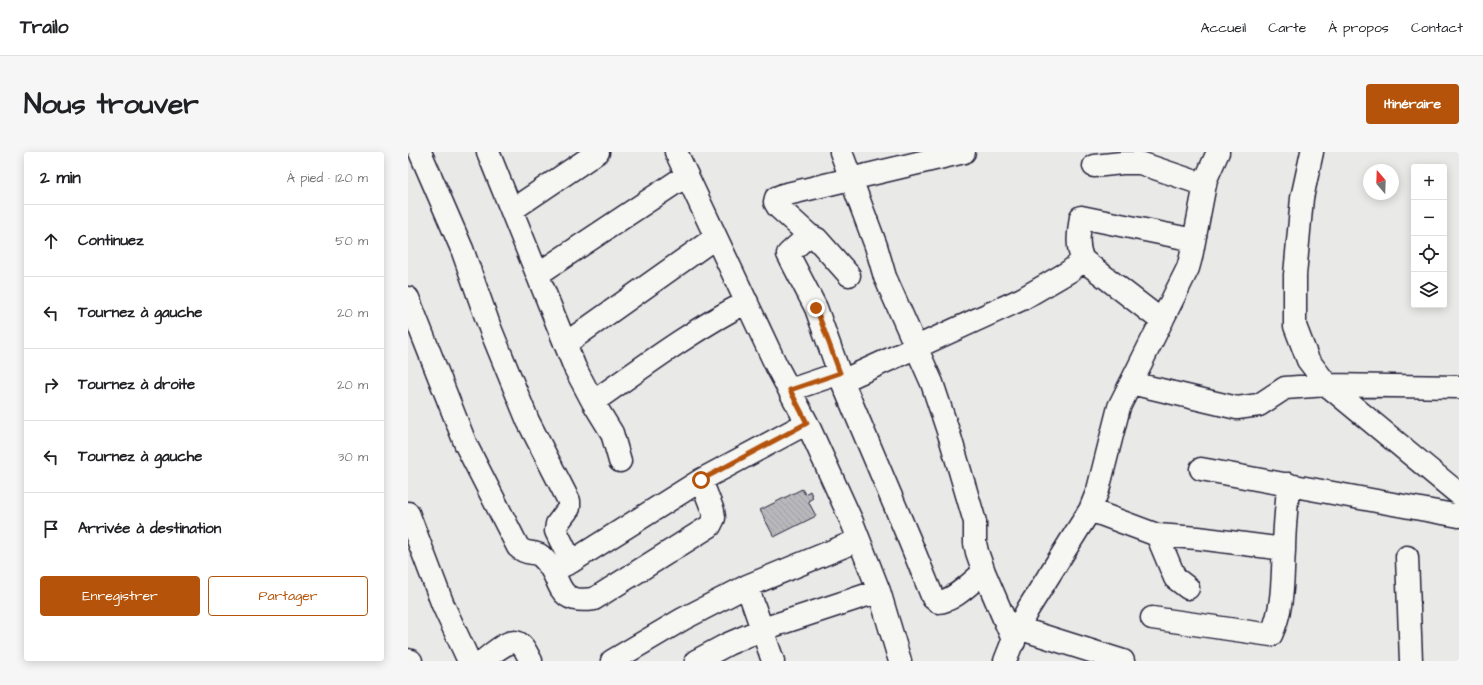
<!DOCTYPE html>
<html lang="fr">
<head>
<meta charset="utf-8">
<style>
  :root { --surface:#fff; --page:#f6f6f6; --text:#202124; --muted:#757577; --line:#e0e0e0; --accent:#b45309 }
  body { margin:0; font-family:"Architects Daughter",sans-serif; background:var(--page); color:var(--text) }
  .controls { position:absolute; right:12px; top:12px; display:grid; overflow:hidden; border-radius:4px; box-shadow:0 2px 10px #0003 }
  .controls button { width:36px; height:36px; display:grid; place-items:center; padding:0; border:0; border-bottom:1px solid var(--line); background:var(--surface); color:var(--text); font:20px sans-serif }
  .compass { position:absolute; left:955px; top:12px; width:36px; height:36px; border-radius:50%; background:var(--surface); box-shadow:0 2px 10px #0003; rotate:341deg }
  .stop { position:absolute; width:12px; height:12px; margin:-9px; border:3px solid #b45309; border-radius:50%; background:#fff }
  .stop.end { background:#b45309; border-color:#fff; box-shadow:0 1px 4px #0008 }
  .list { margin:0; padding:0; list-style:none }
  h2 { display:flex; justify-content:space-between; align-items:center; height:52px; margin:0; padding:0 16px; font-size:17px }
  h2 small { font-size:13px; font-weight:400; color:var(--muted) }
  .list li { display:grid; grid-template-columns:26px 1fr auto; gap:12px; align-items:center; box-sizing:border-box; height:72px; padding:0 16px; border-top:1px solid var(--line) }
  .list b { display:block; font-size:15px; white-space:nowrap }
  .list em { font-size:13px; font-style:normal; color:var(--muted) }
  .actions { display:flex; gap:8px; padding:12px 16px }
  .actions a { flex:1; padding:9px 0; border:1px solid var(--accent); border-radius:4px; text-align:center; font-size:14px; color:var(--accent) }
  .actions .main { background:var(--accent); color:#fff }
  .icon { flex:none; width:22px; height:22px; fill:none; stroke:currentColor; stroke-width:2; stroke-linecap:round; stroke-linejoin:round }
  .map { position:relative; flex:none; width:1051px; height:509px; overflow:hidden; border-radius:4px }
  header { display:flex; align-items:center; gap:24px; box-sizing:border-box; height:56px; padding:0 20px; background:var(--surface); border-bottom:1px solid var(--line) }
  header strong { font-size:19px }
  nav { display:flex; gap:22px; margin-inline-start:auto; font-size:14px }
  .intro { display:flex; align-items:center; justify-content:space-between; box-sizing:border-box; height:96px; padding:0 24px }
  h1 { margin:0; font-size:28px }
  .button { padding:10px 18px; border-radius:4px; background:var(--accent); color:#fff; font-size:14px; font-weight:700 }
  main { display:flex; gap:24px; padding:0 24px }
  aside { flex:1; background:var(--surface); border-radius:4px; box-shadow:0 2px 10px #0003 }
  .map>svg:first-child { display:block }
</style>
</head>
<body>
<header>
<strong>Trailo</strong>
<nav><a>Accueil</a><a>Carte</a><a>À propos</a><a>Contact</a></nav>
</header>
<div class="intro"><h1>Nous trouver</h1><a class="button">Itinéraire</a></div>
<main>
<aside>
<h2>2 min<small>À pied · 120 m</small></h2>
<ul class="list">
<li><svg class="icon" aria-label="ahead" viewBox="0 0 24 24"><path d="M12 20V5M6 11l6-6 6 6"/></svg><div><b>Continuez</b></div><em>50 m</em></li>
<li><svg class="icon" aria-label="left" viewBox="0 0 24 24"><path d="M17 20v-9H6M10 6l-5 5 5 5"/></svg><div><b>Tournez à gauche</b></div><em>20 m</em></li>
<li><svg class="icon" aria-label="right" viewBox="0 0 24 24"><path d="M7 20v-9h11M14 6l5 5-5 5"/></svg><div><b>Tournez à droite</b></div><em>20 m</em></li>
<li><svg class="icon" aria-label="left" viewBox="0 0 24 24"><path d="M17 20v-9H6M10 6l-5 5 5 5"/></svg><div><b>Tournez à gauche</b></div><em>30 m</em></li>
<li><svg class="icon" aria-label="arrive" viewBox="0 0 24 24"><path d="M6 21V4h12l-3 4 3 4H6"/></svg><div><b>Arrivée à destination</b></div></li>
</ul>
<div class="actions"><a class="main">Enregistrer</a><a>Partager</a></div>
</aside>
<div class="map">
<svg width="1051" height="509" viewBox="0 0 1051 509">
  <defs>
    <pattern id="building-back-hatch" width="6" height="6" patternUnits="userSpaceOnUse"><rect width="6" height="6" fill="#b8b8bc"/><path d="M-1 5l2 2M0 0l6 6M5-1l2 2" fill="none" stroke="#9e9ea2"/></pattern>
  </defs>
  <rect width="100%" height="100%" fill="#e9e9e7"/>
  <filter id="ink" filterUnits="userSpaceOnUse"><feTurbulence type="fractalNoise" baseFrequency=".025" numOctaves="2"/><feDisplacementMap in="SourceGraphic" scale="8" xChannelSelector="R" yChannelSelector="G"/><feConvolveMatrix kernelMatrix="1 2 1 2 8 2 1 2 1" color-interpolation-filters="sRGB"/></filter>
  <g filter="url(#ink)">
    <path fill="url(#building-back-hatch)" stroke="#22223b" d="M394,337l3,5 5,-3 3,7 -5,3 8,15 -42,21 -14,-27z"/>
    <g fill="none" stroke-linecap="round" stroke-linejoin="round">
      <defs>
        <path id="minor" d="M12,0l42,97 28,79 38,93 41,80v7l-12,16 -1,7 15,31
          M80,0l87,216 18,34 19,31 8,28
          M268,0l100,213 31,58 45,99 27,69 21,70
          M433,0l35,94 9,31 47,106 18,54 25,85v21l2,9 7,20 30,70
          M904,0l-10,46 -7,77v51l13,34 19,25 132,109
          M686,14l28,-3h18l65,22
          M104,58l86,-58
          M401,83l-21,19 28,54 26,73 67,158 24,59 5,4c16,-1 33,-20 46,-30
          M130,122l149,-99
          M441,123l-32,-36 -8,-4 -31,-28 -3,-5 1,-4 7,-3 181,-43
          M0,146l58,147 52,102c9,9 15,3 23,9 24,21 10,49 53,43l116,-73 4,-8 -1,-7 -12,-31
          M754,169l-79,-61c-7,-14 -4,-28 -2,-43l113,23
          M157,192l151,-107
          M434,229l180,-82 48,-28 13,-11
          M723,231l106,25 22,-3 26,-17 42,-3 132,2
          M382,238l50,-17
          M185,250c50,-35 99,-72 154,-100
          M793,317l258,47
          M682,358l67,25 18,43 13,10
          M0,361l35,92 26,56
          M749,383l41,3 86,11
          M999,405l4,104
          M150,416l13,-6 130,-82 106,-57
          M339,434l26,75
          M744,466l119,17c13,-28 11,-55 13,-85 0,-22 3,-44 4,-66
          M610,476l105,33
          M0,508l3,1
          M75,509c8,-6 28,-26 38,-16 4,3 7,11 10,16
          M204,509l71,-42 64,-33 112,-46
          M288,509l32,-17 35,-15 116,-38
          M597,509l13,-33 10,-19 62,-99 8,-20 21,-83 69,-139 3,-11 15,-78 12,-27"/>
      </defs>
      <use href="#minor" stroke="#22223b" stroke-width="25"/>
      <use href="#minor" stroke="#f6f6f2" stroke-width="22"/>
    </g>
  </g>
  <g fill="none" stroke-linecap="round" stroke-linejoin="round" filter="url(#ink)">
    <path stroke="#b45309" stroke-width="5" d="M293,328l106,-57 -17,-33 50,-17 -24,-65"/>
  </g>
</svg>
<div class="controls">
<button>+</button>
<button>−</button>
<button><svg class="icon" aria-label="locate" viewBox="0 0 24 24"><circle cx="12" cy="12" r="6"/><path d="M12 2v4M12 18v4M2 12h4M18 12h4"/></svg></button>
<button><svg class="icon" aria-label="layers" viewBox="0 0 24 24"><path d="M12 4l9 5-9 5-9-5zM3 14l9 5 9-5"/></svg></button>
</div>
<svg class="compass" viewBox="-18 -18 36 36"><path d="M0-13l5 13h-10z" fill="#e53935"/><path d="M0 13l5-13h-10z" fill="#757577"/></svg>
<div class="stop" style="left:293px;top:328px"></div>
<div class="stop end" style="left:408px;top:156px"></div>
</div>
</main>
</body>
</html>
